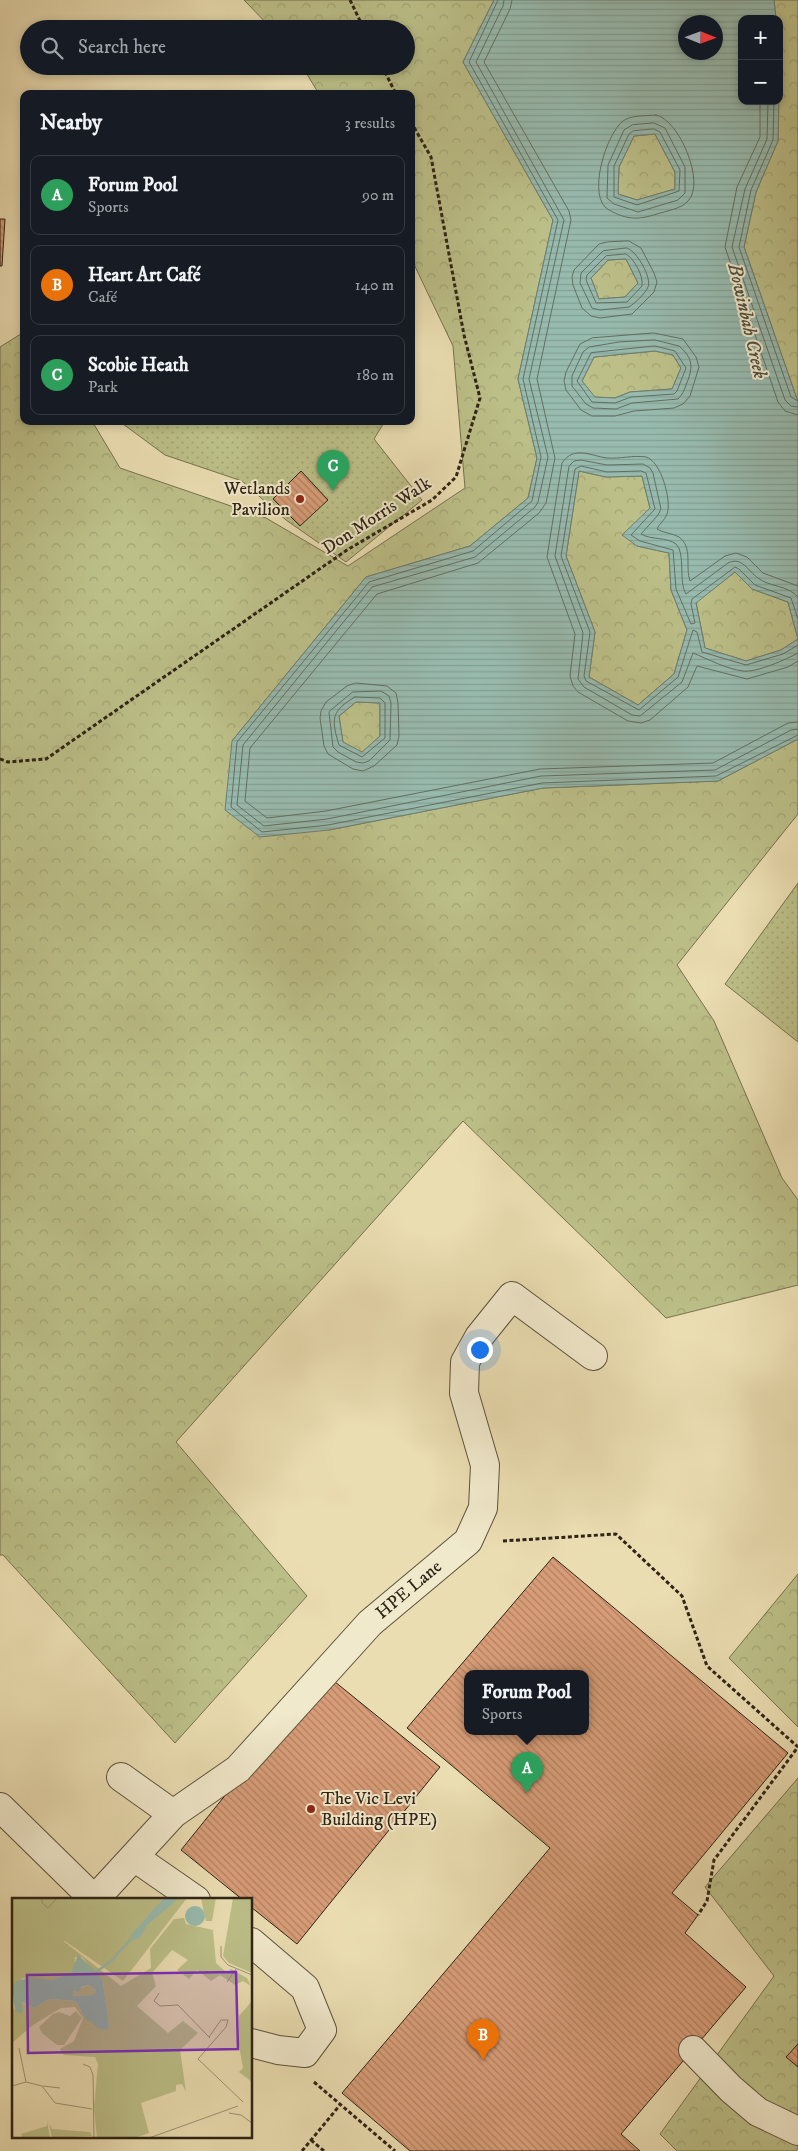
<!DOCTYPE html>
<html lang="en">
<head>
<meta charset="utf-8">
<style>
  :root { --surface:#171b24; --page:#20242c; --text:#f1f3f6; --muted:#9ea1a6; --line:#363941; --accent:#d93025 }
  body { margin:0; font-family:"IM FELL DW Pica",serif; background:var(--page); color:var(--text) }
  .controls { position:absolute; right:15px; top:15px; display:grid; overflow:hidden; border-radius:10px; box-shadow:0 2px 8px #0003 }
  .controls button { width:45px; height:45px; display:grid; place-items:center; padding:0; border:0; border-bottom:1px solid var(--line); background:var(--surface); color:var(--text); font:25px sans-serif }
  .compass { position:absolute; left:678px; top:15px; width:45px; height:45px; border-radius:50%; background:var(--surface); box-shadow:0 2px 8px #0003; rotate:91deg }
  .you { position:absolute; left:479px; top:1349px; width:18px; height:18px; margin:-12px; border:4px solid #fff; border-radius:50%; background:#1a73e8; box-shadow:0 0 0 8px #1a73e833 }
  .badge { display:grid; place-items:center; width:32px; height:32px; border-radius:50%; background:var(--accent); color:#fff; font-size:16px; font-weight:700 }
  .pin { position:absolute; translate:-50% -41px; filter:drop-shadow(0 1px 2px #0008) }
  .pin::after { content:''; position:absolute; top:26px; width:18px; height:15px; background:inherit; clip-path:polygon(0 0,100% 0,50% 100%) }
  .popup { position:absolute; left:464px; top:1670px; width:125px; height:65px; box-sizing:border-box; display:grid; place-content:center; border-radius:10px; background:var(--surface); filter:drop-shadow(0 1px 4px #0005); font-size:16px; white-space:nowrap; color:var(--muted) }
  .popup b { font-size:19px; color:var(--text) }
  .popup::after { content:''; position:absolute; left:50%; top:100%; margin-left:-10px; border:10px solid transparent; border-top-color:var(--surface) }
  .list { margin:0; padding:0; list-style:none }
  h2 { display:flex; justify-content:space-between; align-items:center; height:65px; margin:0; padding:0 20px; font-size:21px }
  h2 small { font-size:16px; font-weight:400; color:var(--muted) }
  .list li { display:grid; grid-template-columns:32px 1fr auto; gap:15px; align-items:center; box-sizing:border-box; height:80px; margin:0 10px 10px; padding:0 10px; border:1px solid var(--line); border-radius:10px }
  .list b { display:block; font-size:19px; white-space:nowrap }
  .list p { margin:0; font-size:16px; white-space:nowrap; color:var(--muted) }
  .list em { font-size:16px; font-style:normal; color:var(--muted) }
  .icon { flex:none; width:28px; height:28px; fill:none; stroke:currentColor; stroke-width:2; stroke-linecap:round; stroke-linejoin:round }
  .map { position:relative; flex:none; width:798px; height:2151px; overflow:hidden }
  .search { position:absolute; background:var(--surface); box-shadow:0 2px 8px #0003; left:20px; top:20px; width:395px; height:55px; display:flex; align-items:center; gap:12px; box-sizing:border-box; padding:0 18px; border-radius:28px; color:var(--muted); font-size:19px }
  .panel { position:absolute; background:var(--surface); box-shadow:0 2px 8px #0003; left:20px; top:90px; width:395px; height:335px; border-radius:10px }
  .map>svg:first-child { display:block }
</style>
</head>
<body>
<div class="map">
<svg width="798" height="2151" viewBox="0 0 798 2151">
  <defs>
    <pattern id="green-dots" width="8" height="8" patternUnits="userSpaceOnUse" patternTransform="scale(1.25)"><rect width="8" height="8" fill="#bcbf88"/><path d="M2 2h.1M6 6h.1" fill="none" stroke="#a2a474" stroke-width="1.8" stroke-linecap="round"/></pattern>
    <pattern id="forest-crowns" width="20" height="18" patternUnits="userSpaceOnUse" patternTransform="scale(1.25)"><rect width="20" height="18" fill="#bcbf88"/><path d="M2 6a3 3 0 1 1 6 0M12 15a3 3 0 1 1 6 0" fill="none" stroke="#a2a474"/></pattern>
    <pattern id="water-rules" width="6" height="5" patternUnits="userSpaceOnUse" patternTransform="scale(1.25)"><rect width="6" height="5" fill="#98bbaf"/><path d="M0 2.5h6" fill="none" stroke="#83a096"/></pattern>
    <pattern id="building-back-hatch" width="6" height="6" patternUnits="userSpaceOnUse" patternTransform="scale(1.25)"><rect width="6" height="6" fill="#d89d78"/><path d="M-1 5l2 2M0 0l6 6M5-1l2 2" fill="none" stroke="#b08061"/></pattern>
  </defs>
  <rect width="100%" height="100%" fill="#eaddb1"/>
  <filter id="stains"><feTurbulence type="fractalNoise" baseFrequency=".004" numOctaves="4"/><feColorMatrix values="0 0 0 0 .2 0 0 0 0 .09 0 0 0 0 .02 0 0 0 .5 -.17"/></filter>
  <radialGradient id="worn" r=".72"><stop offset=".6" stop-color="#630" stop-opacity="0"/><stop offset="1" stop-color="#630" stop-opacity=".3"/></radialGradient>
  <path fill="url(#green-dots)" stroke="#75714e" d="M119,421h266l-11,18 48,61 -76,62 -60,-42 -44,-39 -77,-26z
    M798,883v159l-73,-58z"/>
  <path fill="url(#forest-crowns)" stroke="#75714e" d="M244,0h250l-31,62 90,158 -35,159 19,79 -9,40 -58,48 -104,31 -134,164 97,89 214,-42 175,-7 80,-42v75l-121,151 37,56 68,157 16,22v85l-132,33 -203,-197 -287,321 131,154 -132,147 -172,-188h-3v-1208l24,-15v89h68l28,47 146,50 82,48 117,-78 -12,-142 -42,-88v-164h-92l-17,-28h104v-37h-134z
    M774,0h24v402l-54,-155 12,-55 22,-51 1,-122h-3z
    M655,134l20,38v17l-38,11 -19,-6 1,-27 15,-31z
    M626,259l12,24 -13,14 -26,2 -8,-21 17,-18z
    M655,351l18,4 8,13 -9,21 -42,3 -15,6 -21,-1 -12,-16 12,-24z
    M579,471l27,6 36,-1 8,32 -13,38 32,7 2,37 16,40 -13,44 -36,31 -49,-28 6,-45 -29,-76z
    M735,572l17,17 36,13 10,37 -17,11 -35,11 -41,-13 -9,-46z
    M356,702l24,1v33l-18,17 -19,-10 -4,-27z
    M798,1574v153l-69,-69z
    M798,1778v266l-11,13 11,10v81l-2,3h-119l-17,-17 114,-158 -69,-89z"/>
  <path fill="url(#water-rules)" stroke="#6e7e71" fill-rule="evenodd" d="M494,0h280l2,19h-34v82h37l-1,40 -22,51 -12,55 54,155v237l-10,-37 -36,-13 -17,-17 -39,31 9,45 41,13 35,-11 17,-11v100l-80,42 -175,7 -214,42 -69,7 -35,-27 7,-69 134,-164 104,-31 58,-48 9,-40 -19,-79 35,-159 -90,-158zM686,22h30v30h-30zM655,134l20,38v17l-38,11 -19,-6 1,-27 15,-31zM626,259l12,24 -13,14 -26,2 -8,-21 17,-18zM655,351l18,4 8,13 -9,21 -42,3 -15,6 -20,-1 -13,-16 12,-24zM579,471l27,6 36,-1 8,32 -28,27 15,11 32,7 2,37 16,40 -13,44 -36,31 -49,-28 6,-45 -29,-76zM356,702l24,1v33l-18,16 -19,-10 -4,-26z"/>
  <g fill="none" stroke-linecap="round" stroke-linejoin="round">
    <path stroke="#636f62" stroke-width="1" d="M498,0l-29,62 89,158 -35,159 18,78 -9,44 -59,50 -104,31 -132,160 -6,65 31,25 66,-7 214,-42 174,-7 82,-41
      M504,0l-1,6 -27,56 88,158 -35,159 19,78 -10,45 -3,5 -60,50 -103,30 -129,158 -6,60 27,21 63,-7 214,-43 174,-6 76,-40 7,-1
      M512,0l-2,9 -26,53 85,149 2,9 -34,159 18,79 -9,45 -7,10 -61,50 -101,31 -127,154 -5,53 22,17 59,-7 214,-42 173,-6 75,-40 10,-1
      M760,101v36l-23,50 -12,60 53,155 7,9 13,4
      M768,101l-1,38 -22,50 -13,58 53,153 6,6 7,1
      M774,101l-1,39 -22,50 -12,57 52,150 7,4
      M656,115c23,4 50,68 32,86 -7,8 -22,10 -31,13 -19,6 -30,6 -48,-4 -23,-12 -3,-76 14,-89 8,-6 23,-5 33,-6z
      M654,123l11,5 20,39v26l-7,7 -40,12 -24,-8 -7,-6 1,-33 16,-35 8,-5z
      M654,129l6,3 20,38 -1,21 -42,14 -23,-8v-31l15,-32 4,-3z
      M629,241l12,7 13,25 3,9 -3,10 -22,22 -32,4 -9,-2 -9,-8 -9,-23 -1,-8 2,-7 25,-26 8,-2z
      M627,248c10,3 25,30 21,39 -3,7 -13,16 -19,20l-29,3 -8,-2 -12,-25 1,-10 22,-22z
      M626,254c8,4 18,23 16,32l-15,16 -31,1 -10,-23 1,-5 19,-19z
      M654,333l29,6 13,18 3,10 -9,29 -7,8 -9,4 -40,3 -19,5h-23l-11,-6 -15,-20 -2,-9 2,-9 14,-28 12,-6z
      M655,340l24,6c15,13 14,22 7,39 -2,6 -4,10 -8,14l-46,4 -16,6 -23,-1 -7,-4 -14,-18v-10l11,-24 6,-5 30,-5z
      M655,346l20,5 11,17 -9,23 -3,3 -43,3 -16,6 -23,-1 -15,-21 14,-28z
      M798,586l-35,-13 -16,-16 -11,-4 -11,3 -35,25c-5,-14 3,-34 -11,-44 -7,-4 -16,-4 -22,-8 2,-5 8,-9 10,-15 5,-13 -6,-53 -21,-57 -13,-2 -26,2 -39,1 -16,-2 -33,-13 -45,5l-15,94 28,77 -5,42 3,10 5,6 50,29 13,2 9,-3 38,-33 9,-21 50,13 41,-12 10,-6
      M798,597c-10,-12 -29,-10 -40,-19 -10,-7 -16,-22 -30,-15l-42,31c-8,-12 0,-41 -10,-50 -9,-7 -25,-4 -35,-10l17,-19 3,-6 -8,-36 -3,-5 -7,-4 -36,1 -26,-5 -7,1 -5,5 -14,90 28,77 -5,46 6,8 48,28 8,1 42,-34 11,-29c15,6 33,16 50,18 13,2 44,-12 55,-18
      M798,619l-7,-21 -36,-13 -16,-16 -4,-2 -43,32 -1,5 4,19 -4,1 -15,-35 -3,-39 -33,-9 -9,-6 24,-26 -9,-36 -5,-2 -34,1 -26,-6 -6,3 -14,87 29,76 -6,44 2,5 53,29 39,-33 15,-47 4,2 5,20 44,13 37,-11 15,-9
      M356,683l31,3 9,7 2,10 1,33 -2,9 -23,21 -11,5 -10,-2 -25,-15 -4,-8 -4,-28 1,-7 5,-9 21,-16z
      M353,692l28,-1 8,5 2,7 -1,37 -21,21 -6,2 -7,-1 -18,-10 -5,-5 -4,-35z
      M355,697l25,1 5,5v35l-23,19 -23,-12c-8,-26 -8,-34 16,-48z"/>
  </g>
  <path fill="url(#building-back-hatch)" stroke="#2e2315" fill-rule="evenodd" d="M0,219h5l-3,47h-2z
    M301,471l27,29 -28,26 -27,-27z
    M553,1557l235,196 -116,140 26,22 -13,18 61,54 -125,147 19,17h-230l-68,-58 208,-245 -143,-120zM468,1674h118v58h-118z
    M324,1673l116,94 -143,177 -46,-37v-7h-8l-62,-50z
    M798,2044v23l-12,-10z"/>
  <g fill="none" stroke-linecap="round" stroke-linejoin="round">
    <defs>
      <path id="minor" d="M121,1777l52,37
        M0,1807l95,93
        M134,1857l62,43
        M95,1899l78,-85 65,-45 132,-146 98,-82 15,-33 2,-43 -21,-72 1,-31 14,-25 33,-41 81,60
        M251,1942l54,46 17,42 -17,23 -27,-3 -27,-7
        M693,2050l38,39 27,23 40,19"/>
    </defs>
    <use href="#minor" stroke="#5d523c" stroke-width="30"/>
    <path stroke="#2e2315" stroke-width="3" stroke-dasharray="4 2.5" stroke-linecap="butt" d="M350,0l14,29
      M382,66l14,28
      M0,759l8,3 38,-3 301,-209 85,-50 24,-23 24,-79 -16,-63 -33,-178 -20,-35
      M503,1541l113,-7 66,62 25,70 91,81 -84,113 -7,41 -9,14
      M314,2082l81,69
      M311,2140l13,11
      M302,2151l38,-46"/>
    <use href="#minor" stroke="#f1e9cc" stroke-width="28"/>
  </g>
  <g fill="#8f2418" stroke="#f1e9cc" stroke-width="2">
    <circle cx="300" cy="499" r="5"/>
    <circle cx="311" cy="1809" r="5"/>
  </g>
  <g text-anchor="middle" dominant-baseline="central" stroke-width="4" stroke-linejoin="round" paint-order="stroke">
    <g font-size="18" fill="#2e2315" stroke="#f1e9cc" text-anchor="end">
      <text x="290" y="489">Wetlands<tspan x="290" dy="21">Pavilion</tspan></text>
      <text x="321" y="1799" text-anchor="start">The Vic Levi<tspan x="321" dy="21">Building (HPE)</tspan></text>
    </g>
    <g font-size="18" fill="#2e2315" stroke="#f1e9cc">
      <text transform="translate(377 516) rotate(-33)">Don Morris Walk</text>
      <text transform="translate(409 1590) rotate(-40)">HPE Lane</text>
    </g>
    <g font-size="19" font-style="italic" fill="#4e5143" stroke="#f1e9cc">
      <text transform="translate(747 321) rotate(77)">Bowinbah Creek</text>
    </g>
  </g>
  <g transform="translate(12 1898)">
    <rect width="240" height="240" fill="#eaddb1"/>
    <path d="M0,0h175l-64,83 -58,-40 -53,-3zM221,0h19v75l-23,-10 -6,-7zM240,103v81l-13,-10 4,-4 -4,-23v-29zM64,113l6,7 -18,27h-7l-15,-12 -3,-6 14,-13 6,-2 11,4zM35,223l3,17h-27l-2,-4 26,-8zM37,225l3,6 38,3 2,4 -40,2z" fill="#bcbf88"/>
    <path d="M53,0l9,2 -12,33 -12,-4 -14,-13 -24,-7v-7l38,16 15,-6zM80,0h14l3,17 17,14 -20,31 -31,-19 -9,-12 22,-5 4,-7zM189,0h15l-4,23h-6zM172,20l2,6 27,6 3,33 11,10 4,-4 16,9 4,8 -8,-5 -8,4 -15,-10 -9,6 -14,-11 -8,9 -12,-9 11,-10 -16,-10 -20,23 4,13 -19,20 31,27 15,-12 15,12 -18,17 6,42 -4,-8 -6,1v6l-35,12 8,30 -14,5h-38l-3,-31 4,-43 -3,-7 -31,-2 -4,-6 14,-8 9,-23 -8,-11 -14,1 -28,17 -21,18v-37l3,4 6,-8 13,6 15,-9 27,2 8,16 25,9 -6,-44 -21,-25h-7v11l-4,5 -20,7 -28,-2 -11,9v-52l50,5 59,46 30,-18 -1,-19 24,-30zM77,87l7,5 -3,5 -20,1 1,-6z" fill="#bcbf88"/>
    <path d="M240,31v24l-5,8 -17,-4v-21l9,-2 11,7z" fill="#bcbf88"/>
    <path d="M152,0h15l-32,27 -7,13 -8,2 -2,-4zM173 18a10 10 0 1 1 20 0a10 10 0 1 1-20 0ZM66,57l20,18 5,9 6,44 -2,4 -7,-1 -16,-12 -8,-16 -27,-2 -15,9 -12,-6 1,9 -3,3 -5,-4 -3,-23 5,-6 15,-4 19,3 20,-7zM77,87l7,5 -3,5 -20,1 1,-6 5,2 2,-5z" fill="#98bbaf" fill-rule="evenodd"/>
    <path fill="none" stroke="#98bbaf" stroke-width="2.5" d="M84,74l14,-10 21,-23"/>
    <path fill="none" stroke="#9f9373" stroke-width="1" d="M30,0v5l6,5 9,-10M209,48v11l7,8 24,10M215,84l9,-13M147,95l-5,8 6,5 18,-1 32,33M197,139l12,-17h7l-2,7 -28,32 45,43M7,150l7,34M71,166l7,3 3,8 1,63M0,188l14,-4 16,4 13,17 37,6M31,188l17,2M217,215l12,2 11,8M137,240l89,-32"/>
    <path fill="#7b2cbf" fill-opacity="0.15" stroke="#7b2cbf" stroke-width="2.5" d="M224,74l2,77 -210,4 -1,-78z"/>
    <rect width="240" height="240" fill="none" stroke="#2e2315" stroke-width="2.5"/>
  </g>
  <rect width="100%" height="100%" filter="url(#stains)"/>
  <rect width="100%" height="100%" fill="url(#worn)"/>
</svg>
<div class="controls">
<button>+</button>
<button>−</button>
</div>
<svg class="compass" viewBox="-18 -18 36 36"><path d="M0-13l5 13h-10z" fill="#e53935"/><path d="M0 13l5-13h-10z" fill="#9ea1a6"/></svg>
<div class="you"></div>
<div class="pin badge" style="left:527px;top:1793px;background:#2e9e5b">A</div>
<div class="popup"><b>Forum Pool</b>Sports</div>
<div class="pin badge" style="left:483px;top:2060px;background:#e8710a">B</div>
<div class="pin badge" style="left:333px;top:491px;background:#2e9e5b">C</div>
<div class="search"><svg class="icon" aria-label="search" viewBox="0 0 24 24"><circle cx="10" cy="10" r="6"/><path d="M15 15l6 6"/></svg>Search here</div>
<section class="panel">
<h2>Nearby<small>3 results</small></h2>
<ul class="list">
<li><span class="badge" style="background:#2e9e5b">A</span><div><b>Forum Pool</b><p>Sports</p></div><em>90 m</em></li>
<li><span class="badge" style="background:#e8710a">B</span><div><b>Heart Art Café</b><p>Café</p></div><em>140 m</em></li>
<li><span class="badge" style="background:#2e9e5b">C</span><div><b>Scobie Heath</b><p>Park</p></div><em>180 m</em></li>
</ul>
</section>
</div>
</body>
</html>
